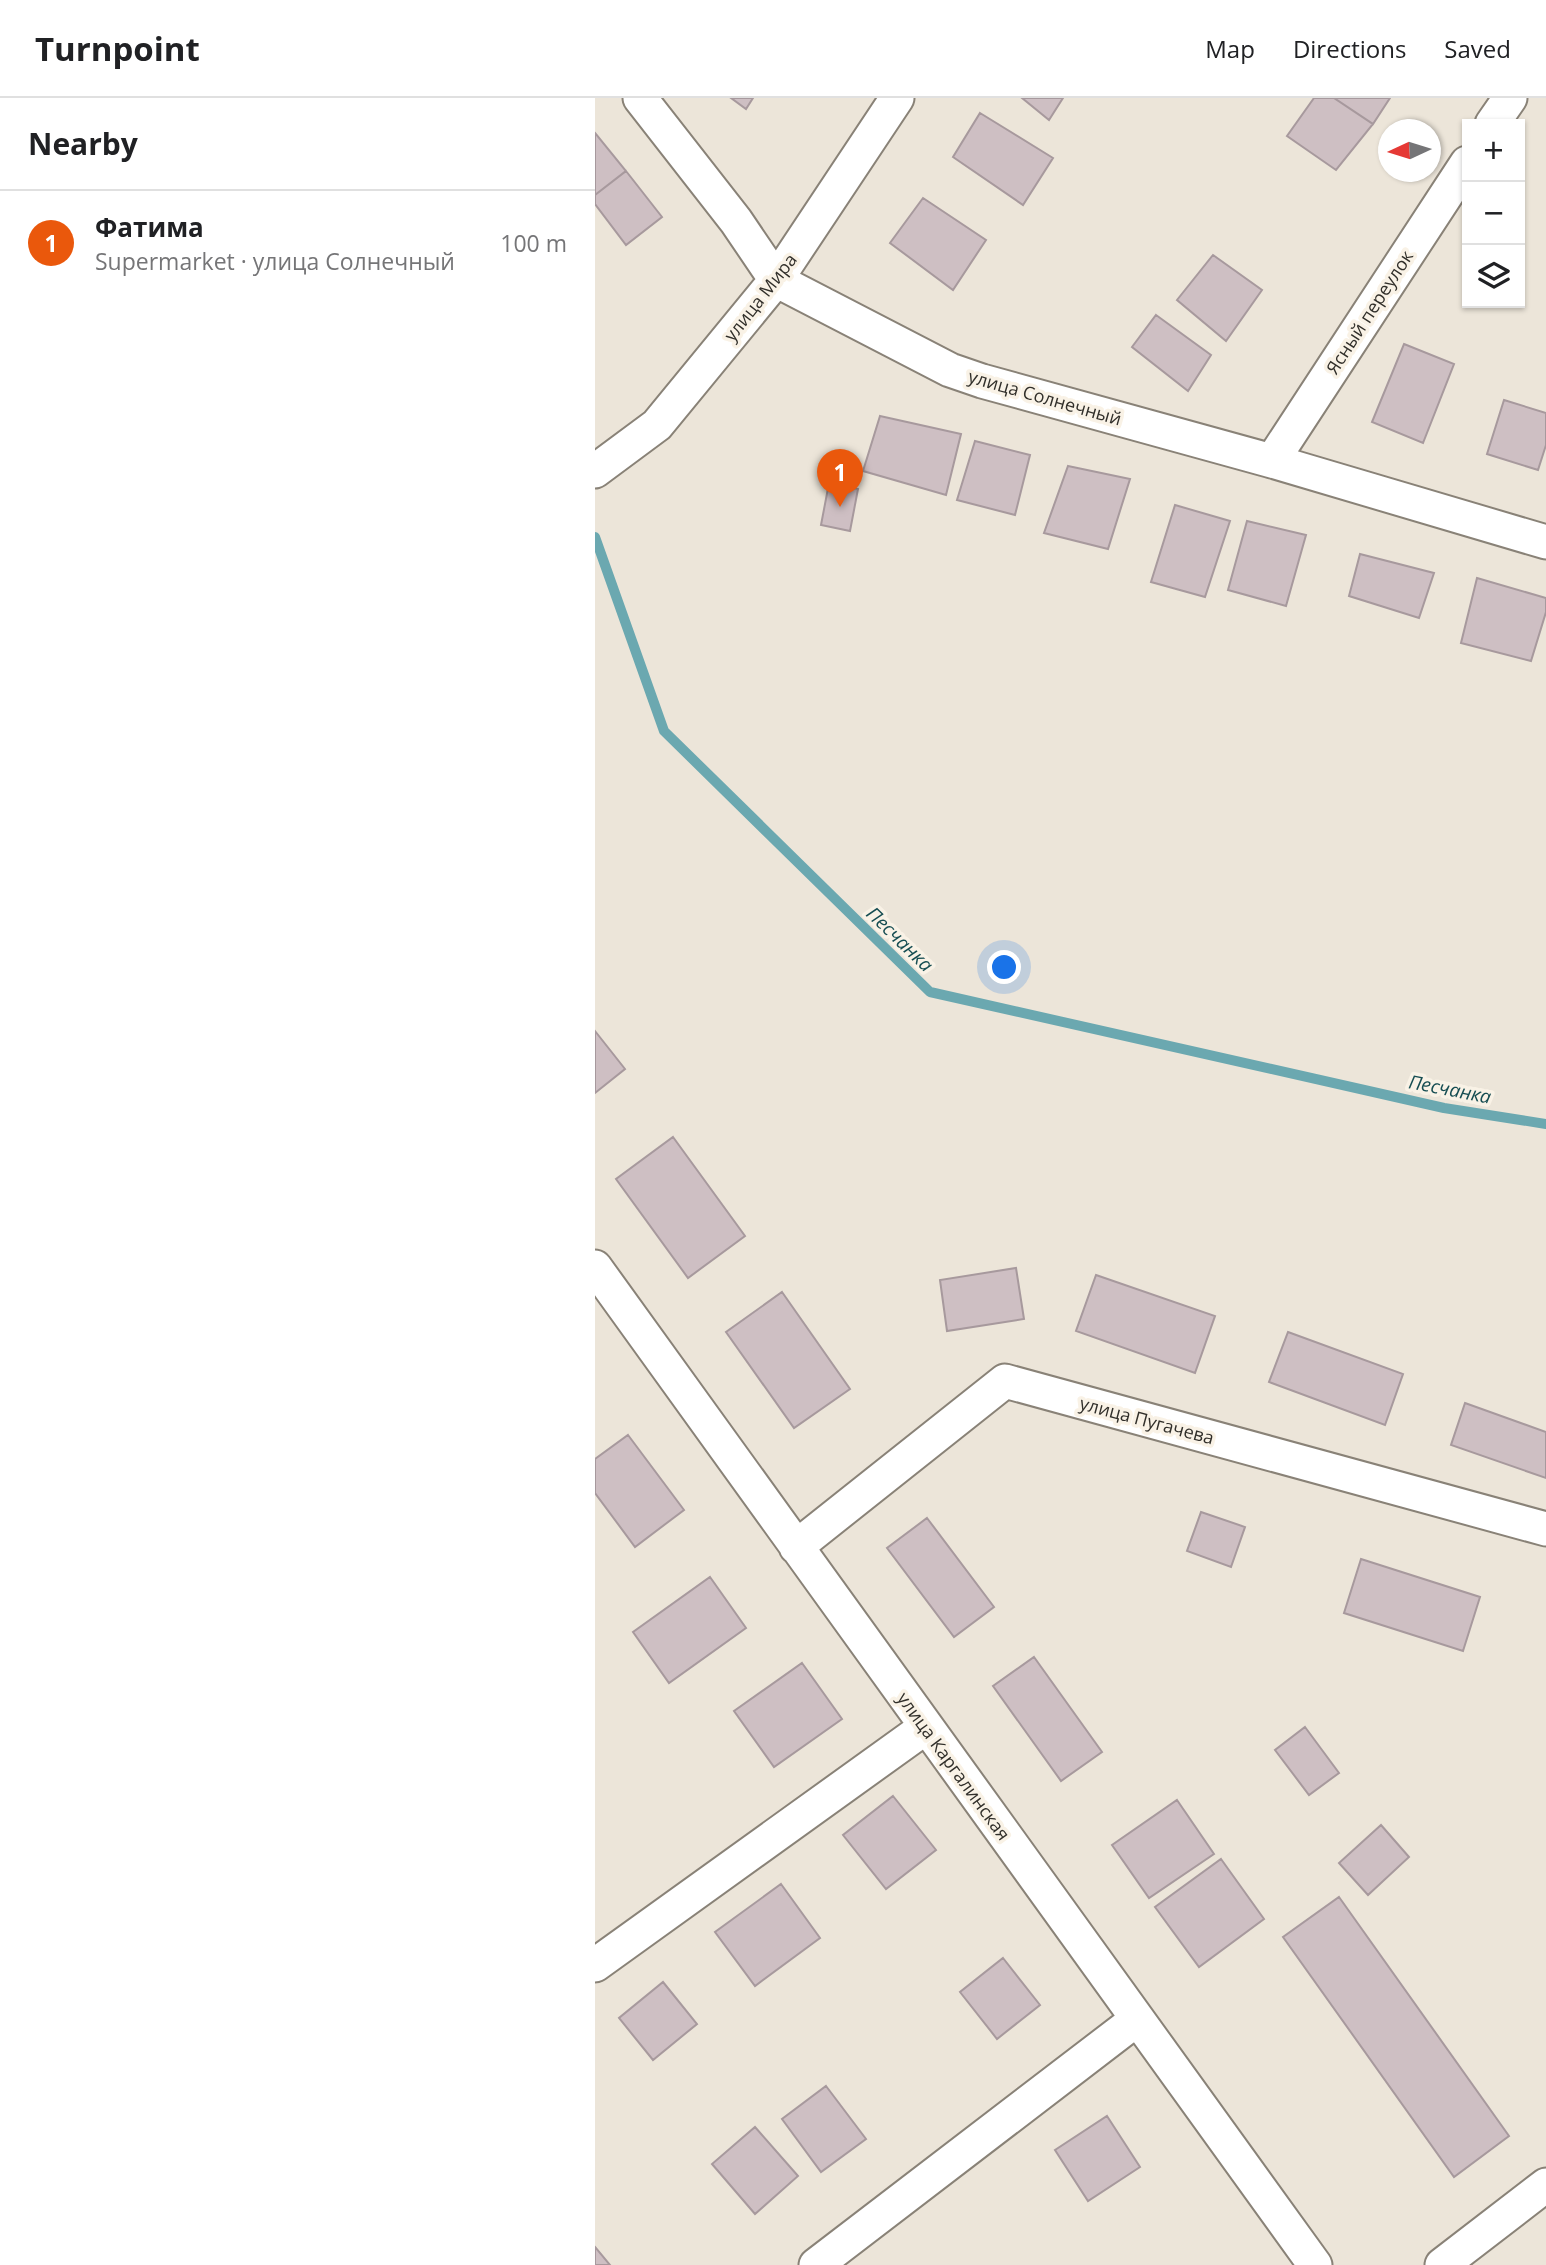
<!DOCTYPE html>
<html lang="en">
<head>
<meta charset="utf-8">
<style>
  :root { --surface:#fff; --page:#f2f2f2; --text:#202124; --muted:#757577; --line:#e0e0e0; --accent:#ea580c }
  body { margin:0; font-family:"Open Sans",sans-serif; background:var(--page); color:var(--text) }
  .controls { position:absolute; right:21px; top:21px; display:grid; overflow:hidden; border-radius:0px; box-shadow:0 2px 5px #0004 }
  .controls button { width:63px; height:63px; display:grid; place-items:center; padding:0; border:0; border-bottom:2px solid var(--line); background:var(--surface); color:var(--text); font:35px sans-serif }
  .compass { position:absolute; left:783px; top:21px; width:63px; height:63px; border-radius:50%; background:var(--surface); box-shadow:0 2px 5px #0004; rotate:266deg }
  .you { position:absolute; left:410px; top:870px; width:24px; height:24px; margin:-18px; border:5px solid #fff; border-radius:50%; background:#1a73e8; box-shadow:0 0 0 10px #1a73e833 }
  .badge { display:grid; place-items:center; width:46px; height:46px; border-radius:50%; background:var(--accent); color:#fff; font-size:23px; font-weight:700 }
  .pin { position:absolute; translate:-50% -58px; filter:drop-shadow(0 2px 4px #0008) }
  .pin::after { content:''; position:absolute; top:37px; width:24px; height:21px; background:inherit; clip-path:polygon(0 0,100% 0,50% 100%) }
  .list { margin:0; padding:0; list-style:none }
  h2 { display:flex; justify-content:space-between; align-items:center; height:91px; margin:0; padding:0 28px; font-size:30px }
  h2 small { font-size:23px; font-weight:400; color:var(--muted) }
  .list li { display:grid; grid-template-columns:46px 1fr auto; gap:21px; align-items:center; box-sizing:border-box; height:105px; padding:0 28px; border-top:2px solid var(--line) }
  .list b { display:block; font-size:26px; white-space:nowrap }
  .list p { margin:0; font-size:23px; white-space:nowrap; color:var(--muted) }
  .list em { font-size:23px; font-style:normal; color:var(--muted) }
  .icon { flex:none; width:38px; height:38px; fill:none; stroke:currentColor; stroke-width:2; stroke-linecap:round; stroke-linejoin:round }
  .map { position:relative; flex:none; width:951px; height:2167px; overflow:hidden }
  header { display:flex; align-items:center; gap:42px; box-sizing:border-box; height:98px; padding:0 35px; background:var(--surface); border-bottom:2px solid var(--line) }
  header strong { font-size:33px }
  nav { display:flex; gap:38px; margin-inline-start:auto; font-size:24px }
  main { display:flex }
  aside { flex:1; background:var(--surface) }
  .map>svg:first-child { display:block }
</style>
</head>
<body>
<header>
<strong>Turnpoint</strong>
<nav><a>Map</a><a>Directions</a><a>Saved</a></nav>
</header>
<main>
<aside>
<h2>Nearby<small></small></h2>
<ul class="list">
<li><span class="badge">1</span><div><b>Фатима</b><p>Supermarket · улица Солнечный</p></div><em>100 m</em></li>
</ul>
</aside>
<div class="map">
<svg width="951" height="2167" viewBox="0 0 951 2167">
  <rect width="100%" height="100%" fill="#ece5d9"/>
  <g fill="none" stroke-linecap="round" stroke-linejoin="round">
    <path stroke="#6ba8b0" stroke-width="10" d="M0,439l69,194 266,261 514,116 102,16"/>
  </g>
  <path fill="#cebfc3" stroke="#a7999d" stroke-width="2" d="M136,0h22l-7,11z
    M427,0h41l-14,22z
    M719,0h20l39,26 -37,46 -49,-34z
    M739,0h56l-17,26z
    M385,15l73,45 -30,47 -70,-48z
    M0,35l31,38 -31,24z
    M31,73l36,46 -36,28 -31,-41v-9z
    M328,100l63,42 -33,50 -63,-47z
    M618,157l49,35 -36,51 -49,-41z
    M561,217l55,40 -23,36 -56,-44z
    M809,246l50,20 -31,79 -51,-21z
    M909,302l42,13v32l-8,25 -51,-16z
    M285,318l81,18 -15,61 -83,-24z
    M380,343l55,14 -15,60 -58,-15z
    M473,368l62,13 -22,70 -64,-16z
    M234,385l29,6 -8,42 -29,-6z
    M580,407l55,16 -25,76 -54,-15z
    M652,423l59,14 -20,71 -58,-16z
    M765,456l74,19 -15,45 -70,-22z
    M882,480l69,20v14l-15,49 -70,-18z
    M0,933l30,38 -30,24z
    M78,1039l72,99 -57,42 -72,-99z
    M421,1170l8,51 -77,12 -7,-51z
    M501,1177l119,41 -20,57 -119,-42z
    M187,1194l68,97 -56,39 -68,-96z
    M693,1234l115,42 -18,51 -116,-43z
    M870,1305l81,29v46l-95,-33z
    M33,1337l56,75 -49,37 -40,-54v-34z
    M606,1414l44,15 -14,40 -44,-16z
    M332,1420l67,89 -40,30 -67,-89z
    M766,1461l119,38 -17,54 -119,-38z
    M115,1479l36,51 -77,55 -36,-51z
    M439,1559l68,95 -41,29 -68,-95z
    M207,1565l40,56 -68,48 -40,-56z
    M710,1629l34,46 -30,22 -34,-45z
    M298,1698l43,54 -50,39 -43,-54z
    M582,1702l37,54 -65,44 -37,-53z
    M786,1727l28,32 -41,38 -29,-32z
    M626,1761l43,60 -65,48 -44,-60z
    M186,1786l39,54 -65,48 -40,-54z
    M744,1799l170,239 -55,41 -171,-240z
    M408,1860l37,47 -43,34 -37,-47z
    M68,1884l34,42 -44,36 -34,-42z
    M231,1988l40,53 -45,33 -39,-53z
    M512,2018l33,51 -52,34 -33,-51z
    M160,2029l43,49 -43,38 -43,-50z
    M0,2149l15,18h-15z"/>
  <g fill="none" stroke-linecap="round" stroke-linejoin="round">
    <defs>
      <path id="minor" d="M45,0l96,123 40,59 174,90 32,11 290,80 274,81
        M897,26l18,-26
        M677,363l195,-298
        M0,373l62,-46 119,-145 121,-182
        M0,1169l720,998
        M201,1449l209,-166 541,148
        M0,1867l331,-238
        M221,2167l320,-245
        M847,2167l104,-80"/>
    </defs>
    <use href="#minor" stroke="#898277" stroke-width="37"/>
    <use href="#minor" stroke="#fff" stroke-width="33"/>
  </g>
  <g text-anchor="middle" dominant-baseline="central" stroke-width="7" stroke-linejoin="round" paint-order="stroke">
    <g font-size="18" fill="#312f2a" stroke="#f9f2e6">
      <text transform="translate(165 199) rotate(-52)">улица Мира</text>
      <text transform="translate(774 214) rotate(-57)">Ясный переулок</text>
      <text transform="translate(450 299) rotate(16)">улица Солнечный</text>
      <text transform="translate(552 1322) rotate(15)">улица Пугачева</text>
      <text transform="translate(359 1668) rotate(54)">улица Каргалинская</text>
    </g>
    <g font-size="19" font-style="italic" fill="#164d52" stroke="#f9f2e6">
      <text transform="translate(305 841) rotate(44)">Песчанка</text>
      <text transform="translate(855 991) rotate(11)">Песчанка</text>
    </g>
  </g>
</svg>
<div class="controls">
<button>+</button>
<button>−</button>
<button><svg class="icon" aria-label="layers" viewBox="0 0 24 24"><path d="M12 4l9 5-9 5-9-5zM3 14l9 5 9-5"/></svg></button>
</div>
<svg class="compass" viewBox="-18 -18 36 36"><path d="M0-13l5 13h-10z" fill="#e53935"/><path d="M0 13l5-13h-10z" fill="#757577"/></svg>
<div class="you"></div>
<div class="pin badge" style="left:245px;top:409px">1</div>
</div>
</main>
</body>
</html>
